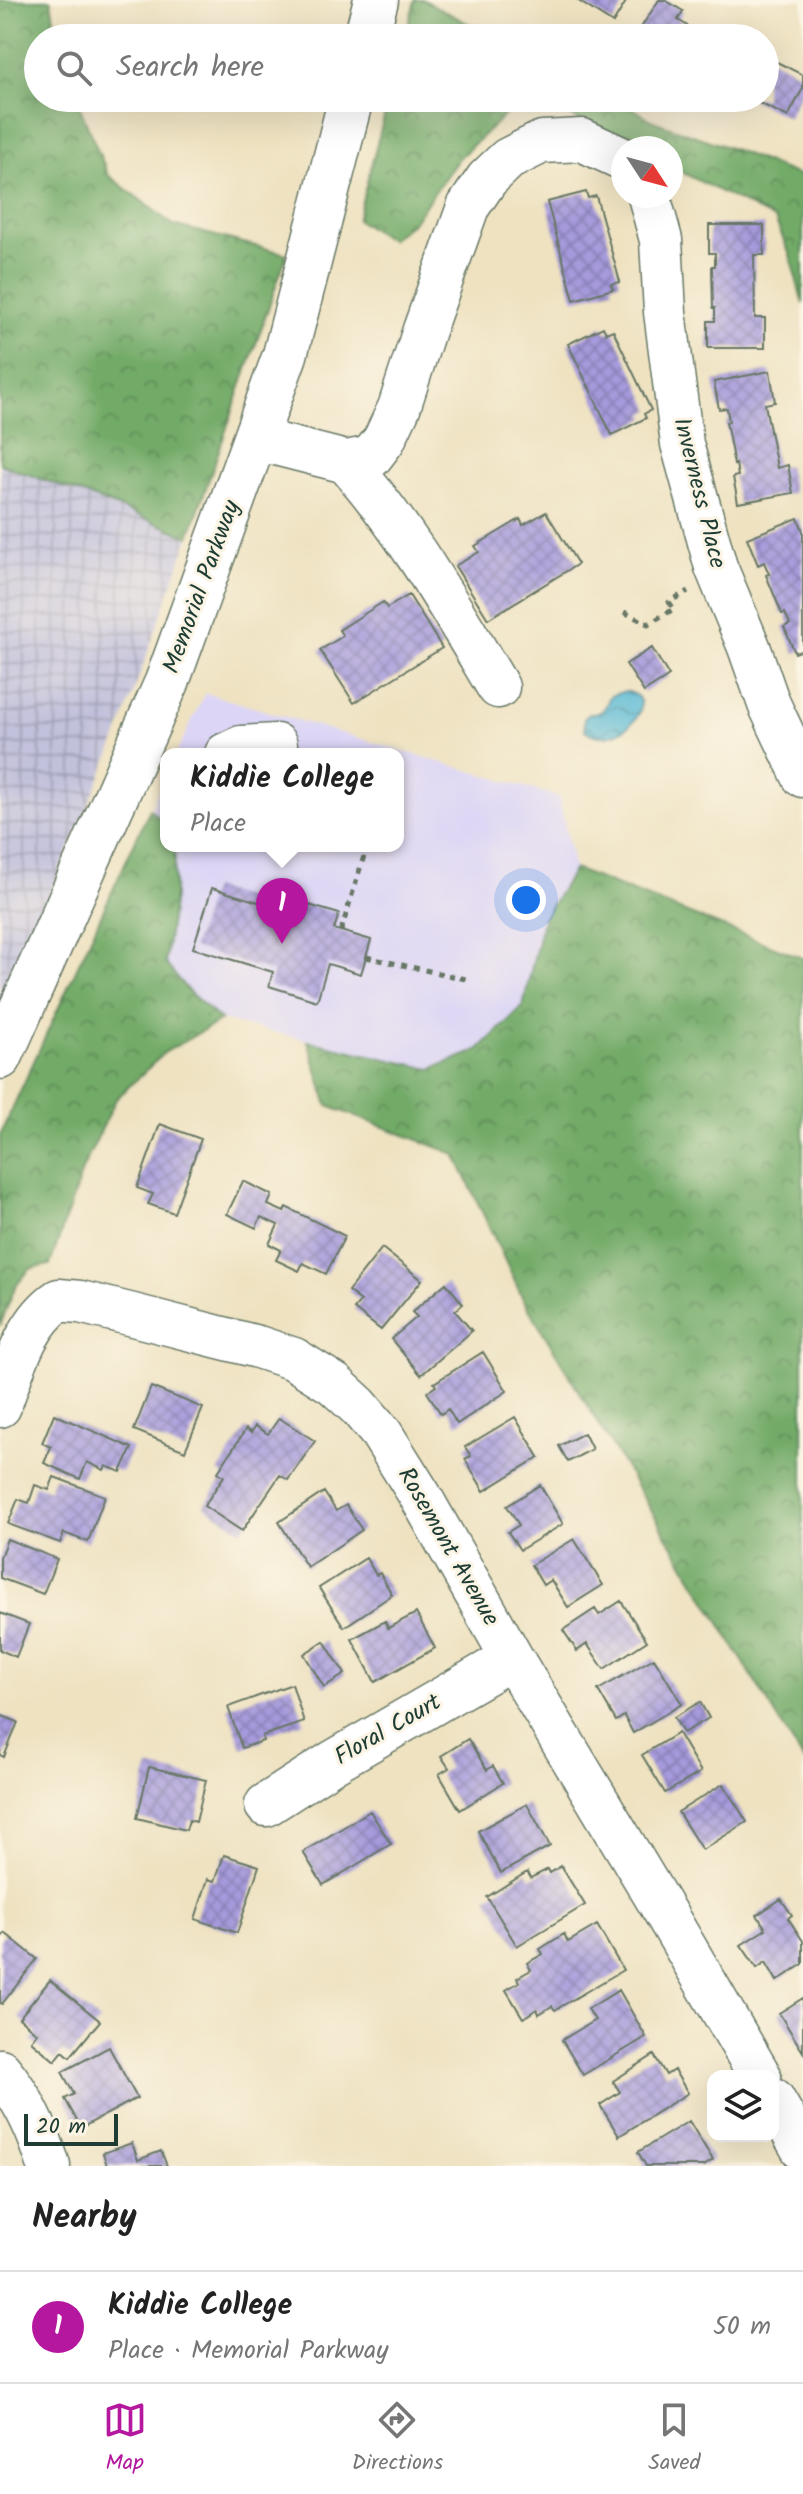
<!DOCTYPE html>
<html lang="en">
<head>
<meta charset="utf-8">
<style>
  :root { --surface:#fff; --page:#f2f2f2; --text:#222; --muted:#767676; --line:#e0e0e0; --accent:#b5179e }
  body { margin:0; font-family:Kalam,sans-serif; background:var(--page); color:var(--text) }
  .controls { position:absolute; right:24px; bottom:24px; display:grid; overflow:hidden; border-radius:16px; box-shadow:0 8px 32px #0002 }
  .controls button { width:72px; height:72px; display:grid; place-items:center; padding:0; border:0; border-bottom:2px solid var(--line); background:var(--surface); color:var(--text); font:40px sans-serif }
  .compass { position:absolute; left:611px; top:136px; width:72px; height:72px; border-radius:50%; background:var(--surface); box-shadow:0 8px 32px #0002; rotate:126deg }
  .scale { position:absolute; left:24px; bottom:20px; width:94px; box-sizing:border-box; padding-left:8px; border:4px solid #1f3d34; border-top:0; font-size:22px; line-height:28px; white-space:nowrap; color:#1f3d34; -webkit-text-stroke:6px #fcf5e5; paint-order:stroke }
  .you { position:absolute; left:526px; top:900px; width:28px; height:28px; margin:-20px; border:6px solid #fff; border-radius:50%; background:#1a73e8; box-shadow:0 0 0 12px #1a73e833 }
  .badge { display:grid; place-items:center; width:52px; height:52px; border-radius:50%; background:var(--accent); color:#fff; font-size:26px; font-weight:700 }
  .pin { position:absolute; translate:-50% -66px; filter:drop-shadow(0 2px 4px #0008) }
  .pin::after { content:''; position:absolute; top:42px; width:28px; height:24px; background:inherit; clip-path:polygon(0 0,100% 0,50% 100%) }
  .popup { position:absolute; left:160px; top:748px; width:244px; height:104px; box-sizing:border-box; display:grid; place-content:center; border-radius:16px; background:var(--surface); filter:drop-shadow(0 2px 6px #0005); font-size:26px; white-space:nowrap; color:var(--muted) }
  .popup b { font-size:30px; color:var(--text) }
  .popup::after { content:''; position:absolute; left:50%; top:100%; margin-left:-16px; border:16px solid transparent; border-top-color:var(--surface) }
  .list { margin:0; padding:0; list-style:none }
  h2 { display:flex; justify-content:space-between; align-items:center; height:104px; margin:0; padding:0 32px; font-size:34px }
  h2 small { font-size:26px; font-weight:400; color:var(--muted) }
  .list li { display:grid; grid-template-columns:52px 1fr auto; gap:24px; align-items:center; box-sizing:border-box; height:112px; padding:0 32px; border-top:2px solid var(--line) }
  .list b { display:block; font-size:30px; white-space:nowrap }
  .list p { margin:0; font-size:26px; white-space:nowrap; color:var(--muted) }
  .list em { font-size:26px; font-style:normal; color:var(--muted) }
  .icon { flex:none; width:44px; height:44px; fill:none; stroke:currentColor; stroke-width:2; stroke-linecap:round; stroke-linejoin:round }
  .map { position:relative; flex:none; width:803px; height:2166px; overflow:hidden }
  .search { position:absolute; background:var(--surface); box-shadow:0 8px 32px #0002; left:24px; right:24px; top:24px; height:88px; display:flex; align-items:center; gap:20px; box-sizing:border-box; padding:0 28px; border-radius:44px; color:var(--muted); font-size:30px }
  .sheet { height:216px; background:var(--surface) }
  nav { display:flex; justify-content:space-around; align-items:center; box-sizing:border-box; height:112px; border-top:2px solid var(--line); background:var(--surface); font-size:22px; color:var(--muted) }
  nav a { display:grid; justify-items:center; gap:4px }
  nav .on { color:var(--accent) }
  .map>svg:first-child { display:block }
</style>
</head>
<body>
<div class="map">
<svg width="803" height="2166" viewBox="0 0 803 2166">
  <defs>
    <pattern id="industrial-grid" width="8" height="8" patternUnits="userSpaceOnUse" patternTransform="scale(2)"><rect width="8" height="8" fill="#c2c1dc"/><path d="M0 4h8M4 0v8" fill="none" stroke="#9d9eb3"/></pattern>
    <pattern id="forest-crowns" width="20" height="18" patternUnits="userSpaceOnUse" patternTransform="scale(2)"><rect width="20" height="18" fill="#72aa68"/><path d="M2 6a3 3 0 1 1 6 0M12 15a3 3 0 1 1 6 0" fill="none" stroke="#5d8c56"/></pattern>
    <pattern id="water-waves" width="16" height="10" patternUnits="userSpaceOnUse" patternTransform="scale(2)"><rect width="16" height="10" fill="#55b8d4"/><path d="M0 5q4-4 8 0t8 0" fill="none" stroke="#4697ad"/></pattern>
    <pattern id="building-cross-hatch" width="8" height="8" patternUnits="userSpaceOnUse" patternTransform="scale(2)"><rect width="8" height="8" fill="#a69adc"/><path d="M0 0l8 8M0 8l8-8" fill="none" stroke="#877fb3"/></pattern>
  </defs>
  <rect width="100%" height="100%" fill="#fcf5e5"/>
  <filter id="ink" filterUnits="userSpaceOnUse"><feTurbulence type="fractalNoise" baseFrequency=".0125" numOctaves="2"/><feDisplacementMap in="SourceGraphic" scale="16" xChannelSelector="R" yChannelSelector="G"/><feConvolveMatrix kernelMatrix="1 2 1 2 8 2 1 2 1" color-interpolation-filters="sRGB"/></filter>
  <filter id="wash" filterUnits="userSpaceOnUse"><feTurbulence type="fractalNoise" baseFrequency=".006" numOctaves="4" result="noise"/><feDisplacementMap in="SourceGraphic" scale="32" xChannelSelector="R" yChannelSelector="G"/><feGaussianBlur stdDeviation="1.8" result="paint"/><feColorMatrix in="noise" values="0 0 0 0 0 0 0 0 0 0 0 0 0 0 0 0 0 1.4 0 .05"/><feComposite in="paint" operator="in"/></filter>
  <g filter="url(#wash)">
    <rect width="100%" height="100%" fill="#eee2c1"/>
    <path fill="#dcd5f6" d="M205,693l354,104 15,72 -31,50 -20,87 -46,45 -46,18 -210,-49 -33,-29 -23,-28 9,-67 1,-50h223v-92h-222z
      M166,775v49l-16,-15z"/>
    <path fill="url(#industrial-grid)" d="M0,464l108,39 81,34 -73,204 -116,268z"/>
    <path fill="url(#forest-crowns)" stroke="#48744e" stroke-width="2" d="M0,0h51l6,38h-19v60h38l32,77 65,50 114,29 -98,283 -81,-34 -108,-39z
      M415,0h9l43,23 51,15h-113z
      M389,98h228l36,23 77,27 73,29v127l-13,-49 -15,-36 -104,-52v-19h-37l-91,-46 -36,11 -48,45 -46,64 -23,18 -33,-20z
      M150,809l16,15v22h9l-1,50 -9,67 23,28 33,29 -57,33 -48,46 -33,69 -33,97 -20,4 -15,18 -15,39v-191z
      M574,869l229,89v802l-280,-461 -68,-145 -127,-48 -20,-65 123,28 46,-18 46,-45 20,-87z"/>
    <path fill="url(#water-waves)" stroke="#3a7a84" stroke-width="2" d="M625,691c42,9 -10,63 -40,39l-1,-11 5,-5c14,0 16,-5 21,-18z"/>
    <g id="blocks">
      <path fill="url(#building-cross-hatch)" d="M577,0h50l-14,23z
        M659,0h6l18,11 -5,9 29,18h-73z
        M765,56l38,19v13l-15,29 -39,-19h16z
        M586,192l2,6 8,-2 24,86 -9,2 2,5 -39,11 -27,-98z
        M709,225h55v30h-10l1,63h10v30h-57v-27h7v-13h-2l-1,-42h3v-13h-6z
        M603,327l3,6 7,-3 38,80 -7,4 2,4 -34,17 -44,-91z
        M770,371l5,31 -10,2 12,64 11,-3 5,28 -55,10 -5,-26 5,-1 -2,-12 -2,1 -8,-43h3l-2,-14 -8,1 -5,-27z
        M546,512l32,52 -90,55 -33,-53 24,-14 -4,-6 45,-27 3,6z
        M798,518l5,13v119l-8,3 -11,-26 6,-3 -5,-11 -3,1 -16,-39 3,-1 -5,-12 -6,3 -11,-27z
        M409,595l33,53 -88,55 -34,-53 23,-14 -4,-6 44,-28 4,6z
        M652,648l17,28 -25,16 -18,-28z
        M212,888l76,23 4,-11 47,14 -5,15 37,11 -10,34 -33,-10 -11,37 -48,-15 4,-14 -80,-24z
        M160,1124l41,15 -27,74 -26,-9 5,-10 -16,-6z
        M243,1181l29,14 -4,10 16,7 2,-5 59,29 -19,38 -23,-11 -4,8 -23,-11 5,-10 -12,-6 9,-19 -17,-8 -5,11 -29,-14z
        M382,1248l40,32 -41,50 -27,-21 7,-8 -13,-10z
        M446,1283l17,21 -8,7 17,20 -51,44 -30,-36 26,-22 -5,-5z
        M483,1352l24,39 -50,33 -9,-15 -7,5 -14,-22 9,-6 -2,-3z
        M151,1387l52,21 -18,43 -51,-21z
        M54,1414l78,34 -11,24 -15,-6 -2,4 -17,-8 -7,17 -36,-16 7,-16 -9,-4z
        M515,1417l24,40 -55,34 -19,-32 6,-3 -6,-9z
        M279,1418l36,23 -27,39 -8,-5 -38,56 -38,-25 20,-30 -6,-4 28,-43 5,4 4,-7 13,8z
        M584,1433l8,16 -24,13 -9,-16z
        M54,1477l51,19 -17,46 -24,-9 -4,10 -52,-19 10,-25 11,4 6,-18 14,5z
        M540,1485l23,39 -43,26 -12,-18 11,-7 -12,-19z
        M324,1492l12,19 10,-6 16,25 -55,37 -28,-45z
        M7,1539l50,20 -14,35 -43,-16v-21z
        M574,1539l29,46 -35,22 -17,-27 -8,5 -12,-20z
        M366,1558l10,17 4,-2 12,22 -48,32 -25,-39z
        M621,1601l26,40 -43,28 -17,-25 -10,7 -14,-21 32,-21 4,6z
        M0,1613l29,11 -13,33 -16,-7z
        M416,1613l19,35 -60,34 -23,-43 33,-18 3,7z
        M324,1641l21,33 -21,13 -20,-33z
        M654,1658l28,46 -49,29 -9,-17 -8,5 -18,-31z
        M292,1684l12,38 -42,14 1,5 -21,7 -14,-41z
        M700,1702l9,16 -26,15 -9,-16z
        M0,1715l18,7 -14,35 -4,-2z
        M678,1733l23,39 -36,21 -23,-38z
        M468,1739l19,31 6,-4 10,17 -43,27 -21,-36 10,-6 -8,-12z
        M149,1767l57,13 -10,42 -7,-2 -3,10 -49,-12z
        M723,1784l24,38 -45,28 -24,-38z
        M527,1804l23,42 -49,27 -23,-42z
        M370,1811l21,33 -68,41 -20,-33z
        M224,1855l35,11 -22,67 -42,-14 13,-40 7,2z
        M561,1866l24,39 -68,41 -30,-49 40,-25 4,6 17,-9 2,4z
        M781,1899l11,16 -4,3 15,23v23l-26,17 -11,-19 -9,6 -16,-23 25,-16 -9,-14z
        M597,1925l26,45 -68,40 -3,-4 -13,8 -2,-5 -14,9 -17,-28 13,-8 -2,-4 14,-8 -4,-7 16,-9 -3,-5 24,-15 4,8z
        M5,1933l32,26 -35,45 -2,-1v-64z
        M50,1980l50,41 -30,36 -7,-6 -8,10 -24,-20 6,-8 -18,-15z
        M619,1990l27,47 -63,38 -21,-35 33,-20 -7,-11z
        M803,1998v54l-24,-39z
        M109,2047l28,51 -56,30 -16,-29 9,-5 -12,-22z
        M654,2055l12,20 8,-5 14,23 -69,43 -19,-31 20,-13 -7,-11z
        M689,2121l24,39 -9,6h-58l-8,-14z
        M132,2143l6,17 23,-9 6,15h-60l-4,-13z"/>
    </g>
  </g>
  <g filter="url(#ink)">
    <use href="#blocks" fill-opacity="0" stroke="#677765" stroke-width="2"/>
    <g fill="none" stroke-linecap="round" stroke-linejoin="round">
      <defs>
        <path id="minor" d="M649,196l12,44 4,72 17,132 34,123 33,80 20,57 34,72
          M256,439l90,23 25,-5 13,-17 15,-32 25,-78 44,-123 19,-28 21,-20 34,-17 40,-2 41,19
          M346,462c61,68 105,147 152,225
          M226,754l15,-7 35,-2
          M0,1406c14,-37 25,-83 59,-106l21,2 49,12 129,33 36,12 40,25 24,22 23,27 40,64 91,161 155,258 93,160
          M266,1805l67,-43 179,-104
          M0,2070c23,27 39,63 49,96
          M773,2099l30,51"/>
        <path id="major" d="M366,38l10,-38
          M0,1057l167,-375 118,-327 66,-257"/>
      </defs>
      <use href="#minor" stroke="#677765" stroke-width="45"/>
      <use href="#major" stroke="#677765" stroke-width="47"/>
      <path stroke="#677765" stroke-width="5" stroke-dasharray="6 6" stroke-linecap="butt" d="M624,612l24,12 26,-15 -5,-7 19,-11
        M341,931l26,-85
        M366,957l104,23"/>
      <use href="#minor" stroke="#fff" stroke-width="42"/>
      <use href="#major" stroke="#fff" stroke-width="44"/>
    </g>
  </g>
  <g text-anchor="middle" dominant-baseline="central" stroke-width="6" stroke-linejoin="round" paint-order="stroke">
    <g font-size="24" fill="#1f3d34" stroke="#fcf5e5">
      <text transform="translate(699 493) rotate(76)">Inverness Place</text>
      <text transform="translate(202 587) rotate(-70)">Memorial Parkway</text>
      <text transform="translate(448 1547) rotate(60)">Rosemont Avenue</text>
      <text transform="translate(388 1730) rotate(-30)">Floral Court</text>
    </g>
  </g>
</svg>
<div class="controls">
<button><svg class="icon" aria-label="layers" viewBox="0 0 24 24"><path d="M12 4l9 5-9 5-9-5zM3 14l9 5 9-5"/></svg></button>
</div>
<svg class="compass" viewBox="-18 -18 36 36"><path d="M0-13l5 13h-10z" fill="#e53935"/><path d="M0 13l5-13h-10z" fill="#767676"/></svg>
<div class="scale">20 m</div>
<div class="you"></div>
<div class="pin badge" style="left:282px;top:944px">1</div>
<div class="popup"><b>Kiddie College</b>Place</div>
<div class="search"><svg class="icon" aria-label="search" viewBox="0 0 24 24"><circle cx="10" cy="10" r="6"/><path d="M15 15l6 6"/></svg>Search here</div>
</div>
<section class="sheet">
<h2>Nearby<small></small></h2>
<ul class="list">
<li><span class="badge">1</span><div><b>Kiddie College</b><p>Place · Memorial Parkway</p></div><em>50 m</em></li>
</ul>
</section>
<nav>
<a class="on"><svg class="icon" aria-label="map" viewBox="0 0 24 24"><path d="M3 6l6-2 6 2 6-2v14l-6 2-6-2-6 2zM9 4v14M15 6v14"/></svg>Map</a>
<a><svg class="icon" aria-label="directions" viewBox="0 0 24 24"><path d="M12 3l9 9-9 9-9-9zM9 14v-3h6M13 9l2 2-2 2"/></svg>Directions</a>
<a><svg class="icon" aria-label="saved" viewBox="0 0 24 24"><path d="M7 4h10v16l-5-4-5 4z"/></svg>Saved</a>
</nav>
</body>
</html>
